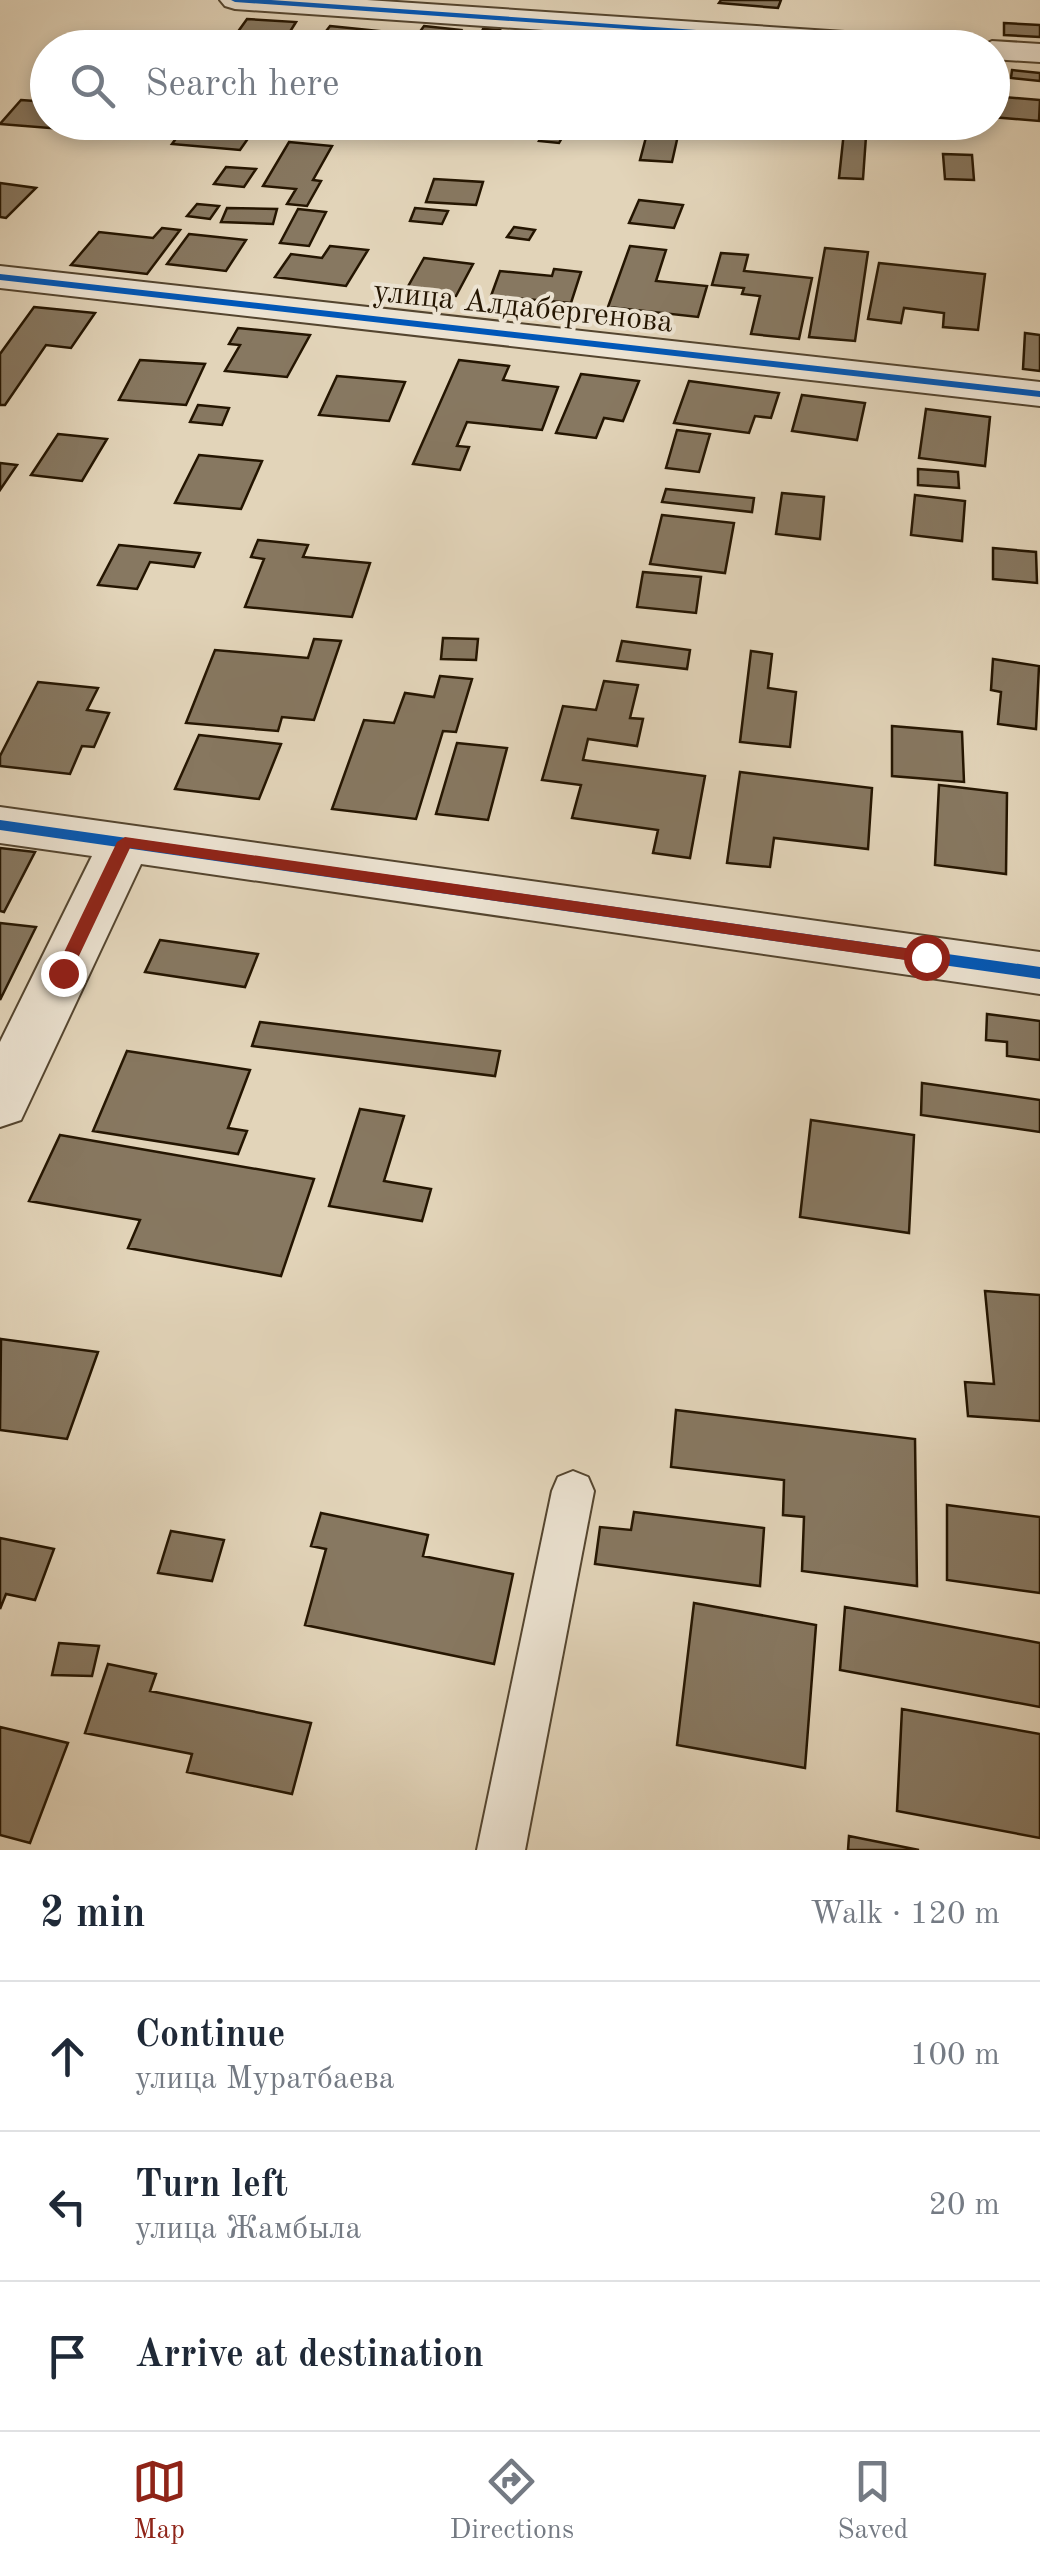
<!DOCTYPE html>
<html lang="en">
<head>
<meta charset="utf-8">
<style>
  :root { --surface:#fff; --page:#f2f2f3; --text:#1f2937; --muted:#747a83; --line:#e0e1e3; --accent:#8f2418 }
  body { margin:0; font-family:"Old Standard TT",serif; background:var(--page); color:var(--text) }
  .stop { position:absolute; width:30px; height:30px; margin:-22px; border:8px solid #8f2418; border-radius:50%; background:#fff }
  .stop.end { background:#8f2418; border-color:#fff; box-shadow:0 2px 10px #0008 }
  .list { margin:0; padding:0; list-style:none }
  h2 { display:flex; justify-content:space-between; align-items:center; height:130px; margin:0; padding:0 40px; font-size:42px }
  h2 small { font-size:32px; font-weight:400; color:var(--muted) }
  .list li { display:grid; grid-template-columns:65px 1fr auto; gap:30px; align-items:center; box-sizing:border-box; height:150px; padding:0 40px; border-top:2px solid var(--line) }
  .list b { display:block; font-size:38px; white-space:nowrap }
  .list p { margin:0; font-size:32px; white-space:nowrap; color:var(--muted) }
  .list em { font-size:32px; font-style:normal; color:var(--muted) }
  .icon { flex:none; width:55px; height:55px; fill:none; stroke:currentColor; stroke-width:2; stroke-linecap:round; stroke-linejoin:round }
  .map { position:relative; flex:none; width:1040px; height:1850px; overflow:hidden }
  .search { position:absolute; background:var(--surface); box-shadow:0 5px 15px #0003; left:30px; right:30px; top:30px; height:110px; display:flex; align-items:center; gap:25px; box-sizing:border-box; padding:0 35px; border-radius:55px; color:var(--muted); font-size:38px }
  .sheet { height:580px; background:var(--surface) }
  nav { display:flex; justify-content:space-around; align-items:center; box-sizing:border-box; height:140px; border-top:2px solid var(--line); background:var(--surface); font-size:28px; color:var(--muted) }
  nav a { display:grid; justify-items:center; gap:5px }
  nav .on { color:var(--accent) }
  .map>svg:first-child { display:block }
</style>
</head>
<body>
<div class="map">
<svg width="1040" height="1850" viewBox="0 0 1040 1850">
  <rect width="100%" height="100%" fill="#e2d4b9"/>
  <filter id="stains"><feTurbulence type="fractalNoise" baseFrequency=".002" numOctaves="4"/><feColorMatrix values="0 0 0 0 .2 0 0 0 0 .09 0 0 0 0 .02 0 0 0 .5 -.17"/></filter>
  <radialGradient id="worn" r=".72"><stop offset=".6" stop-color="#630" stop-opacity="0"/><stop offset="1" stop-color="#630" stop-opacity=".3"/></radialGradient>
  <path fill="#877861" stroke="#241501" stroke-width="2.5" d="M721,0h60l-3,8 -59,-5z
    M247,19l49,3 -13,21 -51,-3z
    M1004,23l36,2v12l-36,-2z
    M330,26l49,5 -12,17h-54z
    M424,26l37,4 -13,18h-40z
    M483,29l17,1 -7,18h-18z
    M504,40l77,6 -81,2z
    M1012,70l28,3v8l-29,-3z
    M992,96l48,4 -1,21 -47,-4z
    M21,100l27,2v20h19l-5,7 -62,-5z
    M188,122h10l58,5 -16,23 -68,-6z
    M284,122h65l-5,9 -62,-6z
    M549,122h22l-12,21 -20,-2z
    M650,122h31l-9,40 -32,-2z
    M728,122h22l-3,15 -23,-2z
    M845,122h22l-4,57 -24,-1z
    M289,142l43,4 -19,34 8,1 -14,25 -20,-2 9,-15 -33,-3z
    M943,154l29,1 2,25 -29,-1z
    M226,167l30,2 -12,18 -30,-3z
    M434,179l49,3 -7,23 -50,-3z
    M0,183l36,5 -30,30 -6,-1z
    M639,200l44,5 -9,23 -45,-5z
    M197,204l22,2 -9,13 -23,-3z
    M227,208l50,1 -4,15 -52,-2z
    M415,208l33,3 -6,13 -32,-3z
    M298,209l28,3 -17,34 -29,-3z
    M514,227l21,3 -6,10 -22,-3z
    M162,228l18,2 -33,44 -76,-9 28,-33 54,6z
    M189,234l57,6 -20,31 -59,-7z
    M330,246l38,4 -22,36 -71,-9 16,-23 31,4z
    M630,246l36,4 -10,31 51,5 -9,31 -90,-10z
    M825,248l43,4 -13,89 -46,-4z
    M721,253l27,2 -4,16 68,7 -13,61 -48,-5 9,-38 -18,-2 2,-6 -32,-3z
    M424,258l49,6 -17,32 -50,-6z
    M879,263l106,11 -7,56 -35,-3 1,-14 -40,-5 -3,15 -33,-4z
    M554,269l27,3 -10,31 -80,-7 9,-25 52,5z
    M34,307l61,6 -24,35 -25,-3 -41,60h-5v-51z
    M238,328l72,7 -23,42 -62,-6 15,-26 -11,-1z
    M1025,333l15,2v36l-17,-2z
    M140,360l65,4 -19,41 -67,-5z
    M459,360l50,6 -6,14 55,7 -16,43 -75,-8 -10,24 12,1 -9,23 -47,-6z
    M581,374l58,7 -16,40 -19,-3 -8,20 -40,-5z
    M337,376l68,6 -16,39 -70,-6z
    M689,381l90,12 -8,25 -16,-2 -6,17 -75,-10z
    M802,395l63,8 -8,37 -65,-9z
    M198,405l31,3 -7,17 -32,-3z
    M926,409l64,8 -5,49 -66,-8z
    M677,430l33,4 -11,38 -33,-4z
    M58,434l49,5 -25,42 -51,-6z
    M199,455l63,6 -21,48 -66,-6z
    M0,463l17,2 -17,25z
    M918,469l40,3 1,16 -41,-3z
    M666,489l88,9 -2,14 -90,-10z
    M782,493l42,4 -4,42 -44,-5z
    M915,495l50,6 -3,40 -51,-6z
    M662,515l72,8 -9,50 -75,-9z
    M258,540l50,5 -5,12 67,6 -18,54 -107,-10 19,-48 -13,-2z
    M119,545l81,8 -6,14 -44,-5 -13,27 -39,-4z
    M993,548l43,4 1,31 -44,-4z
    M643,572l58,5 -5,36 -59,-6z
    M443,638l35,1 -2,21 -35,-1z
    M314,639l27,2 -27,79 -32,-3 -4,14 -92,-8 29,-73 93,8z
    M622,641l68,9 -3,19 -70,-8z
    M751,651l21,3 -4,34 28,4 -6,55 -50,-5z
    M993,659l46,7 -3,63 -38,-5 3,-32 -10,-2z
    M440,676l32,3 -16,53 -13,-1 -27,88 -84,-10 32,-89 30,3 11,-30 29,4z
    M604,681l34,4 -8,33 13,1 -6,27 -49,-7 -5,21 122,16 -15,82 -37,-5 5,-23 -86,-12 9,-33 -39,-5 21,-74 33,4z
    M38,682l60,6 -11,22 22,3 -15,34 -12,-1 -12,28 -70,-8v-10z
    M892,726l70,6 2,50 -72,-6z
    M199,735l82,9 -22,55 -84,-10z
    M457,743l50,5 -19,72 -52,-6z
    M740,772l132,16 -4,61 -94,-11 -4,29 -43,-4z
    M939,785l68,8 -1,81 -71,-9z
    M0,848l35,4 -31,60 -4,-1z
    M0,923l36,4 -36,73z
    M160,940l98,14 -13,33 -100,-15z
    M987,1014l53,7v39l-33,-4v-14l-21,-2z
    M260,1022l240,29 -5,25 -243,-30z
    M127,1051l123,19 -22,58 19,3 -9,23 -145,-23z
    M922,1083l118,17v32l-119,-17z
    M360,1109l44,7 -20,65 47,8 -9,32 -93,-15z
    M811,1120l103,15 -5,98 -109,-16z
    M60,1135l254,44 -33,97 -153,-28 12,-28 -111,-19z
    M985,1291l55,4v126l-72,-5 -3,-34 29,2z
    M1,1339l97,13 -31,87 -67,-9z
    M676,1410l239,29 2,147 -115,-15 2,-54 -21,-2 1,-35 -113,-13z
    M947,1505l93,12v76l-93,-13z
    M634,1512l130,16 -4,58 -165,-22 5,-37 31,3z
    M321,1513l107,22 -5,21 90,18 -19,90 -189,-39 21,-76 -15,-3z
    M171,1531l53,9 -12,41 -54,-8z
    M0,1538l54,11 -19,51 -29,-6 -6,15z
    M694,1603l122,22 -11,143 -128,-23z
    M845,1607l195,36v64l-200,-37z
    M59,1643l40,3 -7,30 -40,-1z
    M108,1664l48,10 -6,17 161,32 -19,71 -105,-22 5,-18 -107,-21z
    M902,1709l138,25v104l-143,-27z
    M0,1727l68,16 -38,100 -30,-8z
    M849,1836l70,14h-71z"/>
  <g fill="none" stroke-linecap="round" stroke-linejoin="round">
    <defs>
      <path id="lane" d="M573,1471l15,6 6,14 -69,359h-48l75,-359 6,-14z"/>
      <path id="street" d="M220,0h147l583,39 11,2 4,7h-158l-572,-39 -10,-3z
        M992,41l48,3v18l-48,-3v-11h-14z
        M0,266l1040,116v24l-1040,-118z
        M0,807l1040,145v42l-899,-130 -120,256 -21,7v-85l92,-186 -92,-13z"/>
    </defs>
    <use href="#lane" stroke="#54452f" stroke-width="4"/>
    <use href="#street" stroke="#54452f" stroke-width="4"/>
    <use href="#lane" fill="#ece3d2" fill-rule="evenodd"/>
    <use href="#street" fill="#ece3d2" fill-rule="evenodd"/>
    <defs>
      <path id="cycleway" d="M231,0h40l683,48h-49l-670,-46z
        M0,274l1040,117v6l-1040,-117z
        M0,820l1040,147v12l-1040,-149z"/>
    </defs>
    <use href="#cycleway" stroke="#ece3d2" stroke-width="6"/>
    <use href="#cycleway" fill="#0057b8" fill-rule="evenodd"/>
  </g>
  <path fill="#8f2418" d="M125,837l801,114 8,6 -8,6 -796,-115 -61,129h-12l-3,-4 63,-131z"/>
  <g text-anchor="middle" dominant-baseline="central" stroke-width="8" stroke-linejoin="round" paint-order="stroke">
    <g font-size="32" fill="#241501" stroke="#ece3d2">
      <text transform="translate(523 308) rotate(6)">улица Алдабергенова</text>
    </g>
  </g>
  <rect width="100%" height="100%" filter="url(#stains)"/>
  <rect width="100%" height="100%" fill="url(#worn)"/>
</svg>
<div class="stop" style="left:926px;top:957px"></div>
<div class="stop end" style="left:63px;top:973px"></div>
<div class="search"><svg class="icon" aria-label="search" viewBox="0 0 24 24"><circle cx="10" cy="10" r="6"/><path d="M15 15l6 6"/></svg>Search here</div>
</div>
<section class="sheet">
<h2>2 min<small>Walk · 120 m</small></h2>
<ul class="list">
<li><svg class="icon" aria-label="ahead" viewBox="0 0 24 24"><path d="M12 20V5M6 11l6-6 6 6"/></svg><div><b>Continue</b><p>улица Муратбаева</p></div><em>100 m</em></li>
<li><svg class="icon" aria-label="left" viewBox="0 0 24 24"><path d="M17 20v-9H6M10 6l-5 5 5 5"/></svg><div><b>Turn left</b><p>улица Жамбыла</p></div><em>20 m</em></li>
<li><svg class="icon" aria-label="arrive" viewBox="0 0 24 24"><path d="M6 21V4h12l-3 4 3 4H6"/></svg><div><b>Arrive at destination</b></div></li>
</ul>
</section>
<nav>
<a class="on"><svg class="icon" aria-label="map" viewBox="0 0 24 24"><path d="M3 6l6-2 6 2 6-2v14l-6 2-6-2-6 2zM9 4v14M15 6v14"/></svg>Map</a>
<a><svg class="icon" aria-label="directions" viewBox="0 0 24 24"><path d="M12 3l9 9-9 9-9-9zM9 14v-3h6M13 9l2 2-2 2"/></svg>Directions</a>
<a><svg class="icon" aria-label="saved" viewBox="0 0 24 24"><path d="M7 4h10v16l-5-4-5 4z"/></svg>Saved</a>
</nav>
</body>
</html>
